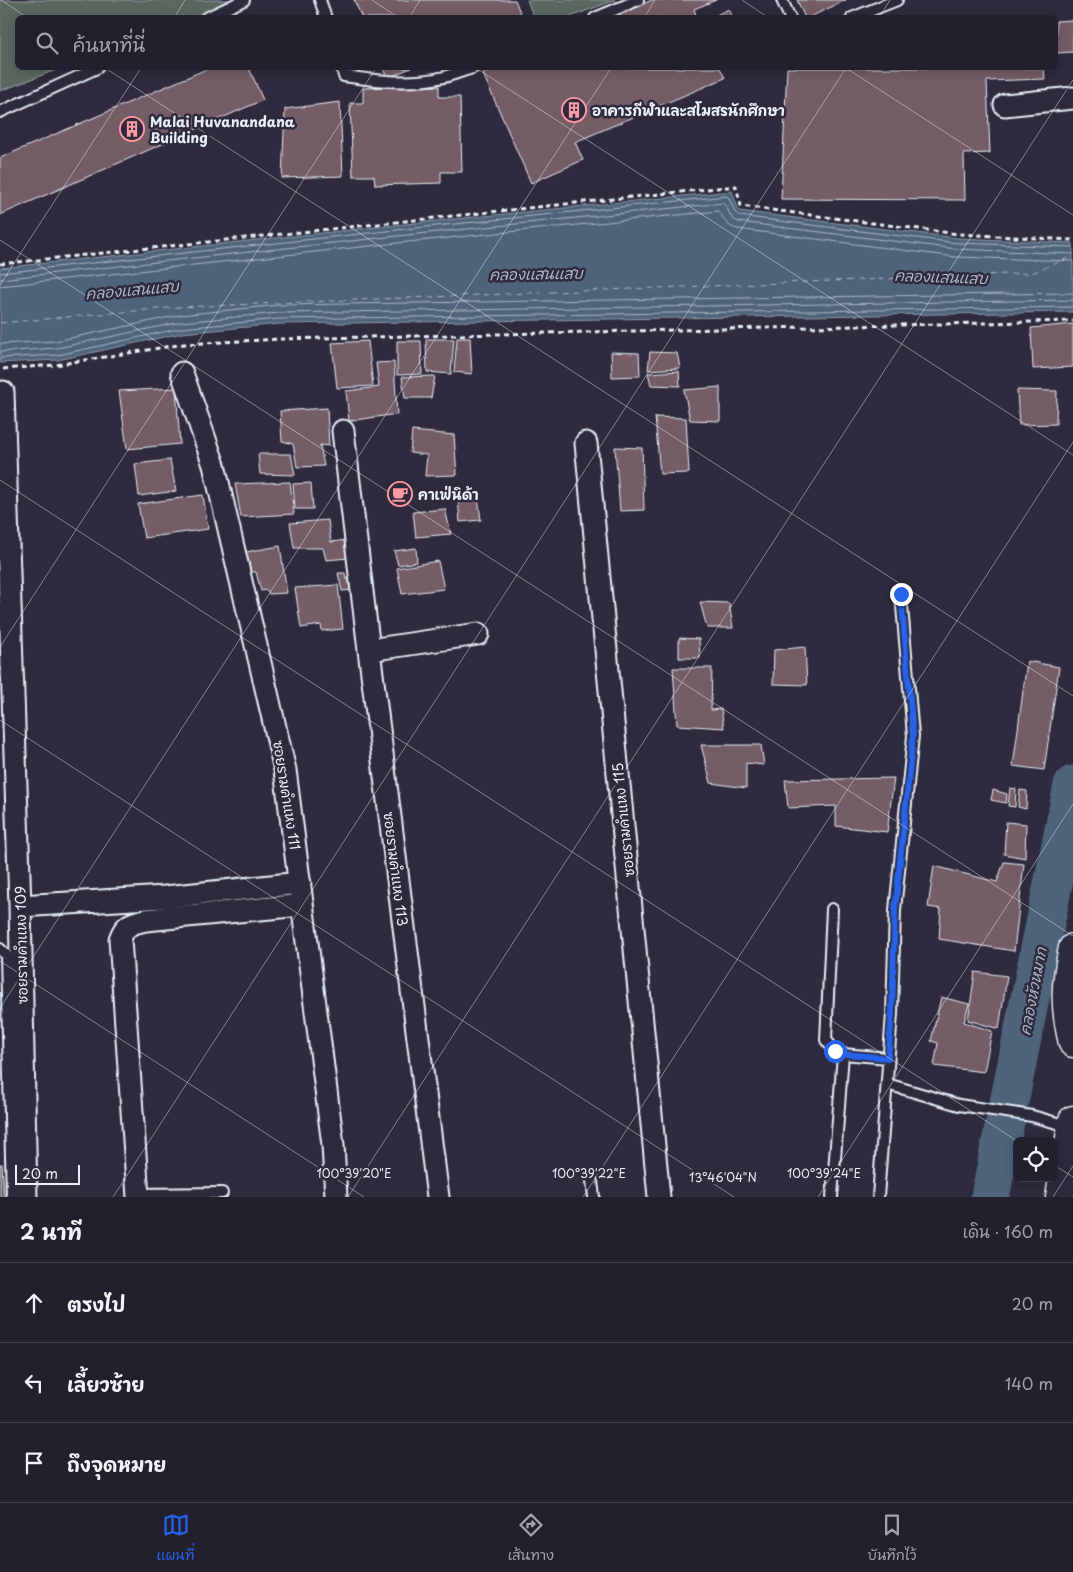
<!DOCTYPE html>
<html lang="th">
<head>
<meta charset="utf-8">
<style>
  :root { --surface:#23202e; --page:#2f2d3a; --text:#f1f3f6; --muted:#a3a3aa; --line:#403e4a; --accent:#2563eb }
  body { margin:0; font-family:"Playpen Sans","Playpen Sans Thai",sans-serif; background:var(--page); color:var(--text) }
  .controls { position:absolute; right:15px; bottom:15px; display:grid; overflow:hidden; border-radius:8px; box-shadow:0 2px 12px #0003 }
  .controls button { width:45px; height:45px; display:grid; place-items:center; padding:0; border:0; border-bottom:1px solid var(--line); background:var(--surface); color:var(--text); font:25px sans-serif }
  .scale { position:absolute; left:15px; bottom:12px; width:65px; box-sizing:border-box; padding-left:5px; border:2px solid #e8f1f8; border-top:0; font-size:14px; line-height:18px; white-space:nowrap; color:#e8f1f8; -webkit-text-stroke:4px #2f2a3d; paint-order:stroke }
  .stop { position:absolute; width:15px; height:15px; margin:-11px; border:4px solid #2563eb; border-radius:50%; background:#fff }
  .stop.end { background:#2563eb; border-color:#fff; box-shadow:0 1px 5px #0008 }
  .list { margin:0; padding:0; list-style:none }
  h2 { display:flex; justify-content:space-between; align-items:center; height:65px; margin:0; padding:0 20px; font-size:21px }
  h2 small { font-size:16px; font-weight:400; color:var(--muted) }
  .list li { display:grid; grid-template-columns:32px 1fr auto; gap:15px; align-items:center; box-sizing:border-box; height:80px; padding:0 20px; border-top:1px solid var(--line) }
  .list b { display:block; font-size:19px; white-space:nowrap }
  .list em { font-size:16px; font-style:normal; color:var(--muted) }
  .icon { flex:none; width:28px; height:28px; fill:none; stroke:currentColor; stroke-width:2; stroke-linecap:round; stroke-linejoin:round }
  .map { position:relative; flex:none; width:1073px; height:1197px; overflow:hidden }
  .search { position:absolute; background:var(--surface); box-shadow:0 2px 12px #0003; left:15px; right:15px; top:15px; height:55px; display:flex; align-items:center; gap:12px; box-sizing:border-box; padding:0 18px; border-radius:8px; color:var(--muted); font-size:19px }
  .sheet { height:305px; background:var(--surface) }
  nav { display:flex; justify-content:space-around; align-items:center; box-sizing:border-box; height:70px; border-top:1px solid var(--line); background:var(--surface); font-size:14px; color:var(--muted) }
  nav a { display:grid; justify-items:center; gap:2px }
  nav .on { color:var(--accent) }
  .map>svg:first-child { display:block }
</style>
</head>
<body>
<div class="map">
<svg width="1073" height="1197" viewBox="0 0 1073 1197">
  <rect width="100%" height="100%" fill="#2f2a3d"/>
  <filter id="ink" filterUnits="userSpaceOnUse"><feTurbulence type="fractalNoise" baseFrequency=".02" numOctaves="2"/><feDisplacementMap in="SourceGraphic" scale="10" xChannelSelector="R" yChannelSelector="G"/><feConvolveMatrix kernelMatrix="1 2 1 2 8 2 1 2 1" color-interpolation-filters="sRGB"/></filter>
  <g filter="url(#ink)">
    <path fill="#5a685f" stroke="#a1acac" d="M0,0h238l-46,17 -174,1v50h43l-61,23z
      M527,0h88l-45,17 -36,1z"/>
    <path fill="#50637b" stroke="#8d9cad" d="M732,191l7,20 219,27 115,5v69l-793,12 -98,9 -124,27 -58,3v-95l386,-42z"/>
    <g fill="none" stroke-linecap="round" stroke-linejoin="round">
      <path stroke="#abb8c6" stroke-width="1" d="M0,273l387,-42 340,-35 2,2 6,14 4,4 218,27 116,4
        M0,279l388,-42 335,-34c7,6 5,16 16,19l218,27 116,5
        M0,286l388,-42 330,-33c8,8 6,15 20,18l218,28 117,4
        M0,344l56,-3 124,-26 99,-10 794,-12
        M0,352l57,-4 124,-26 98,-9 794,-13
        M0,358l58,-3 124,-27 97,-9 794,-12"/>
      <path stroke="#50637b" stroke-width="39" d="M990,1197l83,-412"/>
      <path stroke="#abb8c6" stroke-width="1" stroke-dasharray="6 5" stroke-linecap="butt" d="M0,323l179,-16 853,-34 41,-17"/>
    </g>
    <path fill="#755d66" stroke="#e8f1f8" d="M354,0h161l7,17 -160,1z
      M652,0h64l-22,9 3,9h-85z
      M797,0h49l-38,18h-3z
      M729,9l4,9h-23z
      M1073,20v32l-17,1v-32z
      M209,68h40l14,32 -263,115v-57z
      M383,68h28l-24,10z
      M497,68h223l5,10 -150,64 8,18 -52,23 -48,-109z
      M787,68h257l1,11 -58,2 3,72 -26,1 1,46 -184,-1z
      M439,86v11h21l2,75h-21v11l-66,2 -1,-9h-21l-3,-73h13v-15z
      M340,102l3,74 -61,2 3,-69z
      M1073,324v43l-40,2 -2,-41z
      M457,338h13l2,36 -18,-2z
      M426,339h28l-3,35 -24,-2z
      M368,341l5,45 -36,2 -5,-45z
      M397,341h24l1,33 -25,1z
      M611,352l28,1 1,23 -28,1z
      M650,352l27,1 3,15 -32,2z
      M394,362l3,52 -48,7 -3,-30 33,-4 -3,-24z
      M679,371l1,15 -29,-1 -3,-12z
      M435,376l-4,22h-26l-3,-21z
      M720,387v34l-30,-1 -6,-30z
      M176,388l4,56 -53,5 -8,-58z
      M1017,390l40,1 -1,33 -37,1z
      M327,408l2,38 -9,-1 4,21 -27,1 -4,-23 -11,-3 -2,-30z
      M655,417l31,1 3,55 -29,1z
      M412,431l42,4 3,40 -32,1 2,-21 -17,-2z
      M615,447l27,1 2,62 -24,1z
      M258,454h33l4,21 -35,-1z
      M170,460l6,31 -37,5 -4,-32z
      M290,482l4,32 -53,3 -6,-33z
      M311,483l2,26h-18l-2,-25z
      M203,495l5,34 -64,9 -6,-34z
      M478,497l3,23 -21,2 -2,-23z
      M445,509l6,25 -35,3 -3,-25z
      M328,520l3,22 16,-2 1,18 -22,2 -3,-12h-29l-4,-25z
      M280,546l7,47 -18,1 -2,-4 -6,1 -5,-19h-5l-5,-20z
      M416,548l1,14 -19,3 -4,-14z
      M438,561l6,28 -42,5 -5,-26z
      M338,573h7l1,6h5l2,11 -11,1z
      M338,585l5,44 -21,2 -1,-6 -20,3 -6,-40z
      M700,602l29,1 4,25h-26z
      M679,638l20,1 1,19h-21z
      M805,647l2,38 -34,-1 1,-34z
      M1027,661l32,6 -15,103 -31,-4z
      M673,668h39l-1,42 10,-1 3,19 -47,-3z
      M701,745h60l3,20 -18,-2v25l-35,-5z
      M894,778l-7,54 -51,-6v-20l-48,2 -3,-28z
      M1010,788l6,1 -1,18 -7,-1z
      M993,790l14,4 -1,9 -15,-3z
      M1020,790l7,1 -1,18 -8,-2z
      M1006,822l20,2 -1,34 -21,-4z
      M1004,862l20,2 -10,87 -75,-12 2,-30 -13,-2 6,-41 63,16z
      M975,972l32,4 -8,53 -31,-9z
      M941,997l28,7 -5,18 28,9 -8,41 -50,-6 4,-23 -7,-2z
      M0,1164h2l2,33h-4z"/>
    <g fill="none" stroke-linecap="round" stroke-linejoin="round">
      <defs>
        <path id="lane" d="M320,0l6,18
          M782,0l8,18
          M206,18l38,-18
          M595,18l43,-18
          M852,18l45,-18
          M342,68l2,8c33,5 67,9 100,1 10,-3 19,-6 29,-9
          M0,112l97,-44
          M832,909l-6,131 9,11 8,3 45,4
          M0,949l6,6 6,242
          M887,1084l72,21 73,11 39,11
          M592,1181l2,16
          M138,1194l84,-1
          M832,1197l11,-143
          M878,1197l14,-183 3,-104 18,-174 -12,-142"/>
        <path id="street" d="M1005,105l68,-7
          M182,373l32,92 71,305 48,375 3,52
          M3,392l17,514 6,291
          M343,431l26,219
          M586,443l73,754
          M20,906l145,-9 135,-14
          M138,1197l-18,-258c5,-15 12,-16 26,-19l145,-14
          M438,1197l-69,-547 109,-16"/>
        <path id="secondary" d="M1073,948c-8,38 -9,57 0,95
          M1060,1197l13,-77"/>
      </defs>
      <use href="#lane" stroke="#e8f1f8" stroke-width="14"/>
      <use href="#street" stroke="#e8f1f8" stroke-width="25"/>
      <use href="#secondary" stroke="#e8f1f8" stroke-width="31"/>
      <path stroke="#e8f1f8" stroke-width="3" stroke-dasharray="5 4" stroke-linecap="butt" d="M0,264l736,-78 5,20 217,28 115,6
        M3,369l52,-4 129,-21 96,-5 793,-18"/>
      <use href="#lane" stroke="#2f2a3d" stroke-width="10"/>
      <use href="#street" stroke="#2f2a3d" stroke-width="21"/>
      <use href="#secondary" stroke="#2f2a3d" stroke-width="28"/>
    </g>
  </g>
  <g fill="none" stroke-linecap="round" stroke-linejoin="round" filter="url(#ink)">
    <path stroke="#2563eb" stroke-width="6" d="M835,1051l9,3 44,4 4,-44 3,-104 18,-174 -12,-142"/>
  </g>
  <path fill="none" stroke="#e8f1f8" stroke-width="1" stroke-opacity="0.45" d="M1,0l27,18M372,0l27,18M742,0l27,18M174,18l11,-18M409,18l11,-18M644,18l11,-18M879,18l11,-18M105,68l968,628M476,68l597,387M846,68l227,147M0,240l1073,696M0,285l141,-217M0,480l1017,661M0,647l376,-579M0,720l734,477M0,961l364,236M0,1008l611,-940M1054,1165l19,12M113,1197l733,-1129M348,1197l725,-1117M583,1197l490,-755M818,1197l255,-393M1053,1197l20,-31"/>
  <defs>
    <symbol id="building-ring" viewBox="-11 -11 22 22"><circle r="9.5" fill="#2f2a3d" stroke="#ff9aa2" stroke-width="1.5"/><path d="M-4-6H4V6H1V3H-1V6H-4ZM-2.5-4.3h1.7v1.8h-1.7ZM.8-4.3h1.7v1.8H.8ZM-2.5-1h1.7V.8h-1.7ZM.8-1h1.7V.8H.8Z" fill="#ff9aa2"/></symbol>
    <symbol id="cafe-ring" viewBox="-11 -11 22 22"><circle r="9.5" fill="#2f2a3d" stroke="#ff9aa2" stroke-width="1.5"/><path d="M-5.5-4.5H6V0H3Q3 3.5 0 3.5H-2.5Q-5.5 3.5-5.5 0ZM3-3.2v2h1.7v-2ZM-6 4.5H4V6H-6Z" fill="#ff9aa2"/></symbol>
  </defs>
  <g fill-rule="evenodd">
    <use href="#building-ring" x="560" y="96" width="28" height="28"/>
    <use href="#building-ring" x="118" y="115" width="28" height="28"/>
    <use href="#cafe-ring" x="386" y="480" width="28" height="28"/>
  </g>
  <g text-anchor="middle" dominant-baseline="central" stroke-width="5" stroke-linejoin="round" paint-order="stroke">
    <g font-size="14" font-weight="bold" fill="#e8f1f8" stroke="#2f2a3d" text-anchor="start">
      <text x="592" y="110">อาคารกีฬาและสโมสรนักศึกษา</text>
      <text x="150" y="121">Malai Huvanandana<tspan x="150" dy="16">Building</tspan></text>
      <text x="418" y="494">คาเฟ่นิด้า</text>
    </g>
    <g font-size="14" fill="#e8f1f8" stroke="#2f2a3d">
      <text transform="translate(287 795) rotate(81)">ซอยรามคำแหง 111</text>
      <text transform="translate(623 820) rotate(-96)">ซอยรามคำแหง 115</text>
      <text transform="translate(396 869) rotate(83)">ซอยรามคำแหง 113</text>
      <text transform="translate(21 945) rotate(-91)">ซอยรามคำแหง 109</text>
    </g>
    <g font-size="15" font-style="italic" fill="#abb8c6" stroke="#2f2a3d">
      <text transform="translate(536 273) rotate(-1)">คลองแสนแสบ</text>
      <text transform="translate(941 276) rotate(2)">คลองแสนแสบ</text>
      <text transform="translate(132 289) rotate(-5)">คลองแสนแสบ</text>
      <text transform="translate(1032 991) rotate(-79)">คลองหัวหมาก</text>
    </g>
  </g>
  <g font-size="12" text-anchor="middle" fill="#e8f1f8" stroke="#2f2a3d" stroke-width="5" stroke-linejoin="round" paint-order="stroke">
    <text x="354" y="1178">100°39'20"E</text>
    <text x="589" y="1178">100°39'22"E</text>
    <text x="824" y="1178">100°39'24"E</text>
    <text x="723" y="1182">13°46'04"N</text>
  </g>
</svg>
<div class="controls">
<button><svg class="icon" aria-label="locate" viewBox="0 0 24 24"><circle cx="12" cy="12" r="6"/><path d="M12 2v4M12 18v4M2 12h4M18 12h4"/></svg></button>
</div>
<div class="scale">20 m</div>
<div class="stop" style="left:835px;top:1051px"></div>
<div class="stop end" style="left:901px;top:594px"></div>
<div class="search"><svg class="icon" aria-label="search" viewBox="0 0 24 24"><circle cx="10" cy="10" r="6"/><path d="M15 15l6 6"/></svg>ค้นหาที่นี่</div>
</div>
<section class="sheet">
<h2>2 นาที<small>เดิน · 160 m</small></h2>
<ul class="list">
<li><svg class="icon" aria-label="ahead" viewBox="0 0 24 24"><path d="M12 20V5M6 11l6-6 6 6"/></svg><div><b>ตรงไป</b></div><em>20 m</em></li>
<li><svg class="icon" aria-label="left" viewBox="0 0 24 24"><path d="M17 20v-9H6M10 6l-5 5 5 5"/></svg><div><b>เลี้ยวซ้าย</b></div><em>140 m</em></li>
<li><svg class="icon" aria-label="arrive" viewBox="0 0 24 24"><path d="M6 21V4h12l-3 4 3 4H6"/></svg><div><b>ถึงจุดหมาย</b></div></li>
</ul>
</section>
<nav>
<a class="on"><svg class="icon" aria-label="map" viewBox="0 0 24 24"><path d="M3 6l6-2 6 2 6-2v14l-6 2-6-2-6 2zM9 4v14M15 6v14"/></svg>แผนที่</a>
<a><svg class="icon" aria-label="directions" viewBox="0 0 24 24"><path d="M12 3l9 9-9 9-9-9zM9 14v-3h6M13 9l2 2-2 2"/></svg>เส้นทาง</a>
<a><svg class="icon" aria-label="saved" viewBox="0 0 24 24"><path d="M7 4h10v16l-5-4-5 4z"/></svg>บันทึกไว้</a>
</nav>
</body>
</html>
